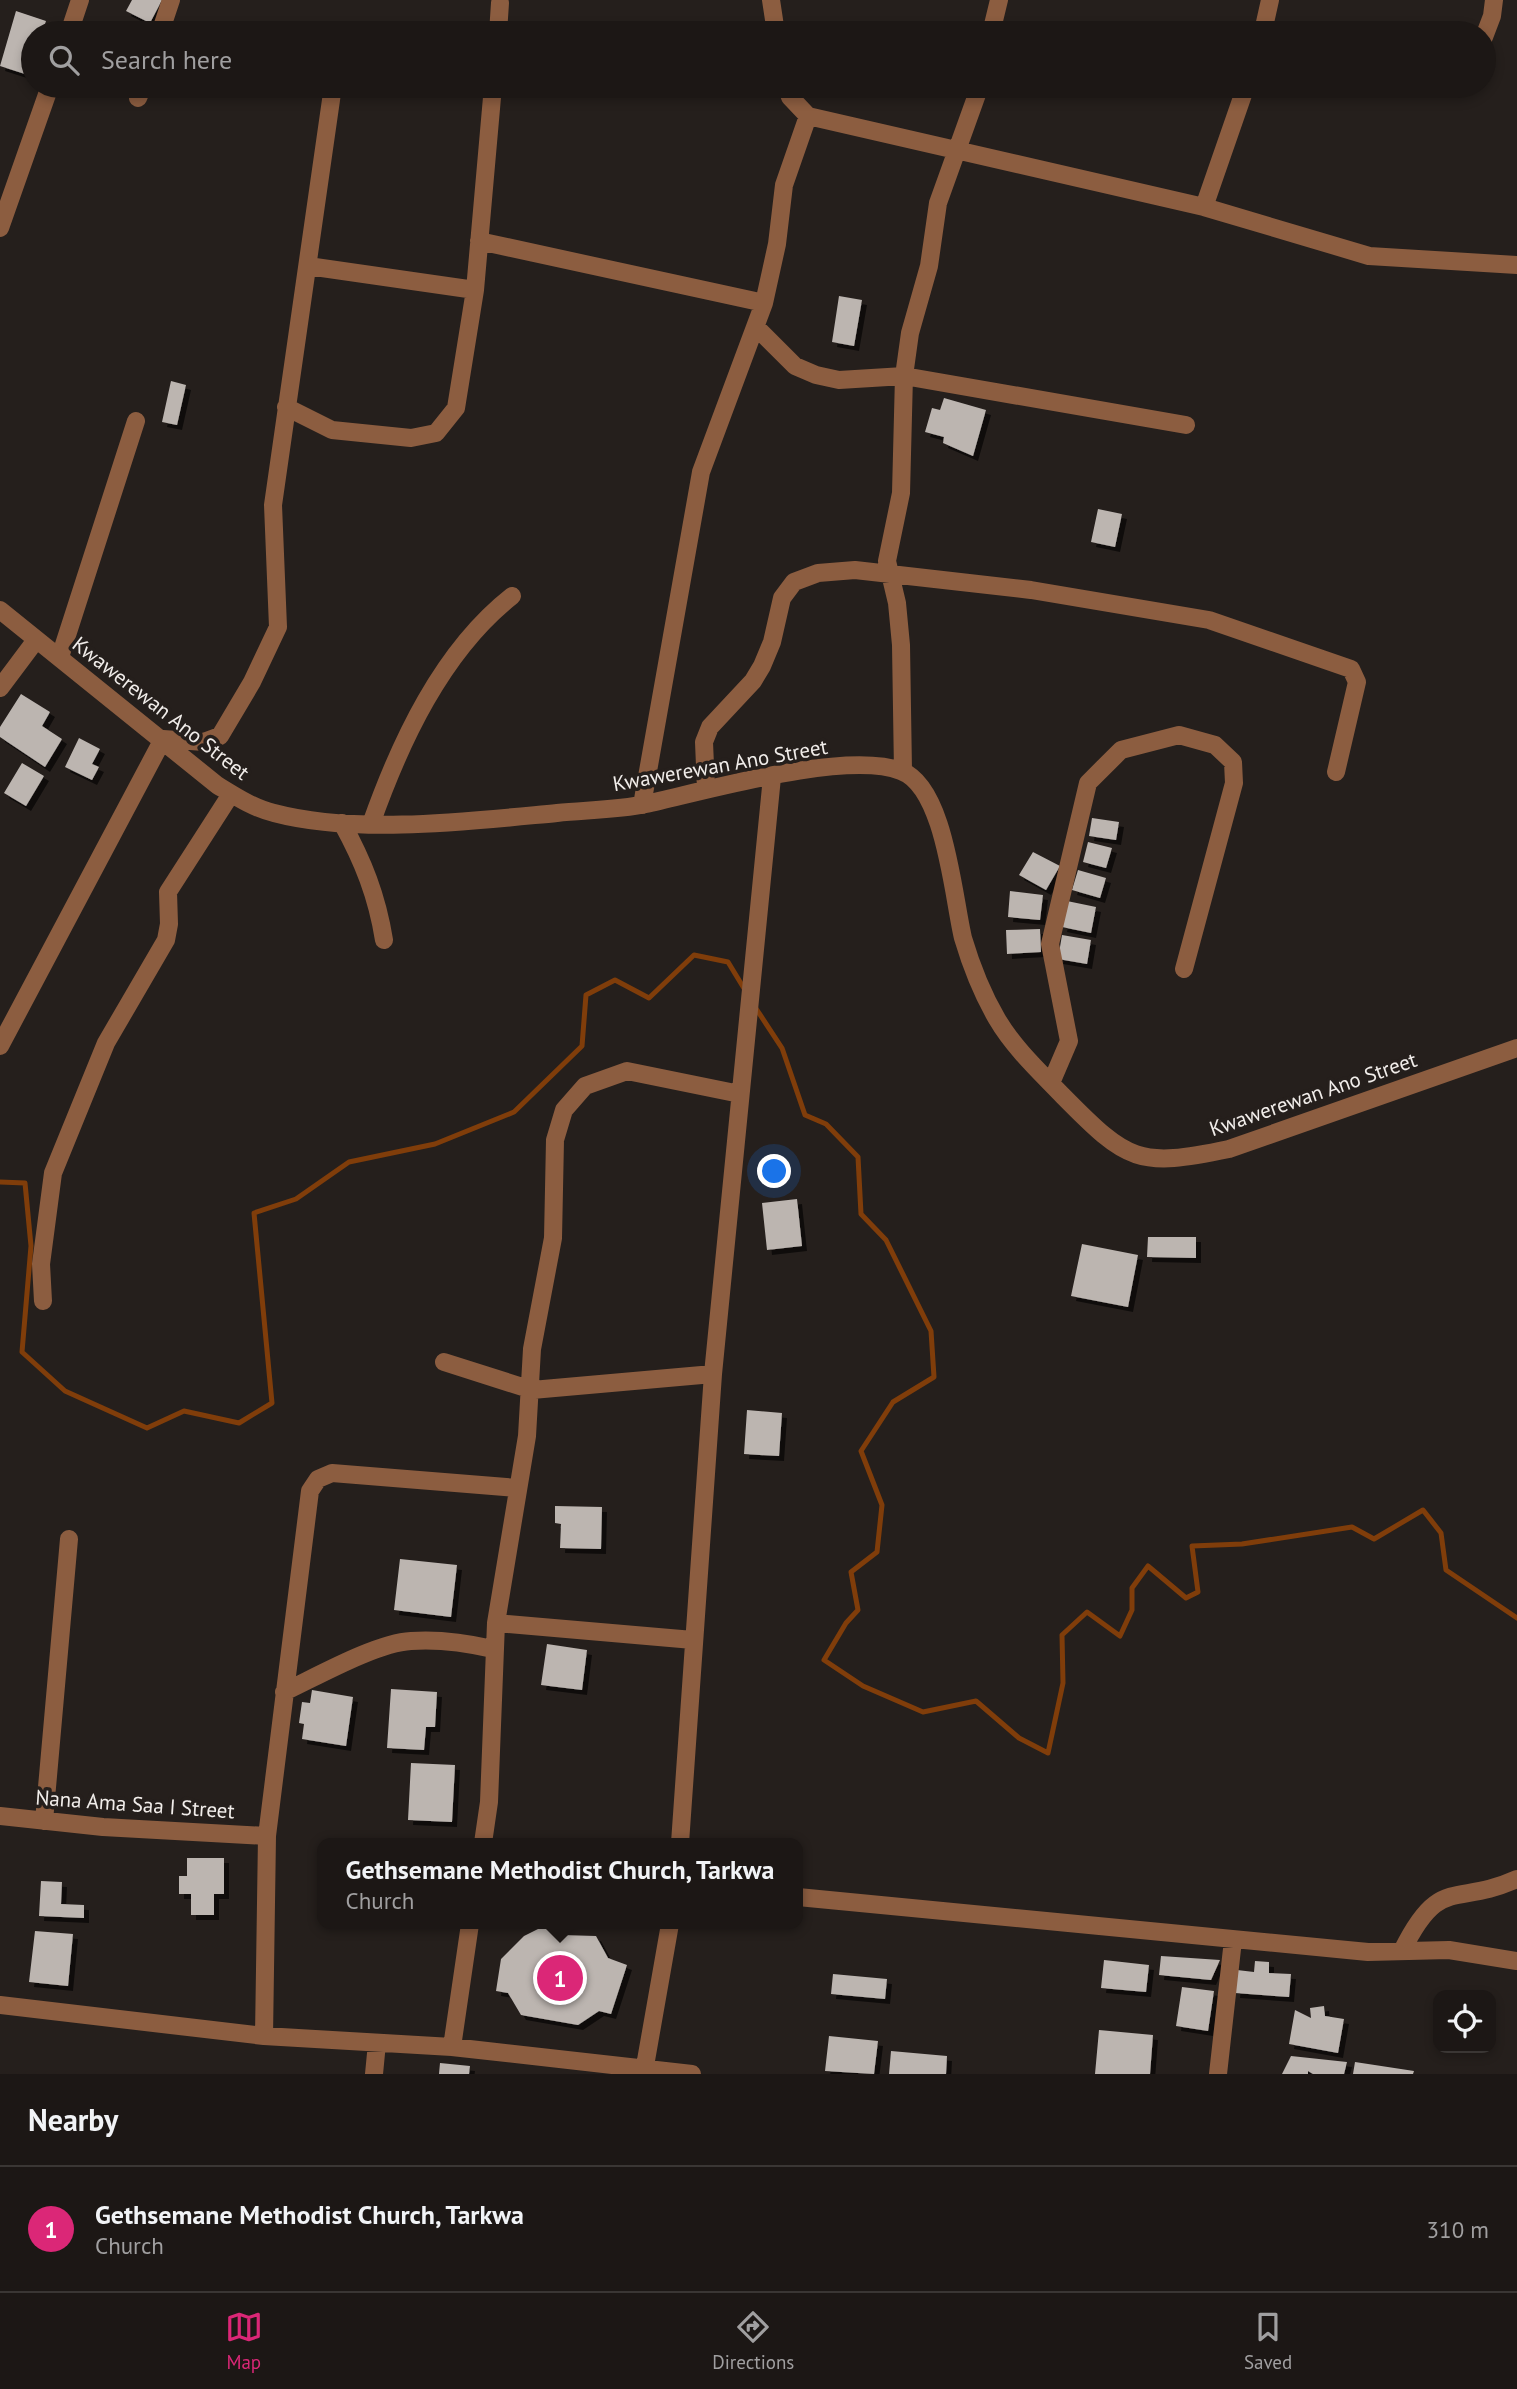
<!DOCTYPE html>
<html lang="en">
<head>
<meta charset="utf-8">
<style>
  :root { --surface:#1c1715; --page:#25201e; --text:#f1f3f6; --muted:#a09fa0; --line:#3a3634; --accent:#db2777 }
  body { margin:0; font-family:"PT Sans",sans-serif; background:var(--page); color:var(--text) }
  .controls { position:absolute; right:21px; bottom:21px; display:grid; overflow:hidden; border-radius:14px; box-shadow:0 4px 10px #0003 }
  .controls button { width:63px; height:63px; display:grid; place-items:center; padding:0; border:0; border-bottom:2px solid var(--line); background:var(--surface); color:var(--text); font:35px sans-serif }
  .you { position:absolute; left:775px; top:1172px; width:24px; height:24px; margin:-18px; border:5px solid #fff; border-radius:50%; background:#1a73e8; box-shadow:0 0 0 10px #1a73e833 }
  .badge { display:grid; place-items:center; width:46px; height:46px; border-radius:50%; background:var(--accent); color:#fff; font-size:23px; font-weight:700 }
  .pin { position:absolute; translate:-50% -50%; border:4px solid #fff; box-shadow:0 2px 7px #0006 }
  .popup { position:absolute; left:317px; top:1838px; width:486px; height:91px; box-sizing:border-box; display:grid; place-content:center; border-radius:14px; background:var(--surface); filter:drop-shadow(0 2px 5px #0005); font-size:23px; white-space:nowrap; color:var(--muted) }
  .popup b { font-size:26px; color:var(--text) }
  .popup::after { content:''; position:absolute; left:50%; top:100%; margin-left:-14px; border:14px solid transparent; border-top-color:var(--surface) }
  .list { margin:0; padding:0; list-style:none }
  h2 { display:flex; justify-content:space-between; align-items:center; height:91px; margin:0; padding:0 28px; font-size:30px }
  h2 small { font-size:23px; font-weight:400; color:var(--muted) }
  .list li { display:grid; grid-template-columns:46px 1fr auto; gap:21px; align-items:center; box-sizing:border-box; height:126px; padding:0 28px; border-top:2px solid var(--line) }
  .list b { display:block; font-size:26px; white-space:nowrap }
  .list p { margin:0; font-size:23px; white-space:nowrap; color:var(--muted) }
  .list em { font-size:23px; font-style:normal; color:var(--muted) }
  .icon { flex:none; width:38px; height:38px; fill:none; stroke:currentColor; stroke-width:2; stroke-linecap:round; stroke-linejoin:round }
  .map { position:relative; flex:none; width:1517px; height:2074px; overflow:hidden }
  .search { position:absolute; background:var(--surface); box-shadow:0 4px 10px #0003; left:21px; right:21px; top:21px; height:77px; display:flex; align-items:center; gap:18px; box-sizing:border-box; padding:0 24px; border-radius:38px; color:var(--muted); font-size:26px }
  .sheet { height:217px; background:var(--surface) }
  nav { display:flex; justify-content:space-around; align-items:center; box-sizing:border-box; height:98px; border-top:2px solid var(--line); background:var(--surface); font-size:19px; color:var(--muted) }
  nav a { display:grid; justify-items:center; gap:4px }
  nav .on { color:var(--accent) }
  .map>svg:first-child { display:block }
</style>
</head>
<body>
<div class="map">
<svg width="1517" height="2074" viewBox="0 0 1517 2074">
  <defs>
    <filter id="shadow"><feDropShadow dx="5" dy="5" stdDeviation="0" flood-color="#0009"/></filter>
  </defs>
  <rect width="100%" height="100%" fill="#251f1c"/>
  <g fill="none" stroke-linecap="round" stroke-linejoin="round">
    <path stroke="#803d0a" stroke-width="5" d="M755,1007l27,41 23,67 21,9 32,33 3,57 25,26 45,91 3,46 -41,25 -32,49 21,54 -5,47 -26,20 7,38 -12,13 -22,37 39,26 60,26 53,-11 43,37 29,15 15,-70 -1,-48 25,-23 33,24 12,-26v-22l16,-22 38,32 12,-6 -6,-46 50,-2 110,-17 22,12 49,-29 18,23 5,37 71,48
      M0,1182l25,1 6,63 -9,106 43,39 82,37 37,-17 55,12 33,-20 -18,-190 42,-14 53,-37 86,-18 79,-32 68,-66 4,-51 29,-15 34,18 45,-43 34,7 17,28"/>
  </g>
  <path fill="#bcb5b0" filter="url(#shadow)" d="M132,0h30l-12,23 -24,-12z
    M16,11l30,10 -4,12h-9v26l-5,16 -28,-9z
    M839,296l23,4 -8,46 -22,-4z
    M171,381l15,4 -9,40 -15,-3z
    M944,398l42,12 -13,46 -30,-13 1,-6 -19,-5 7,-24 8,2z
    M1098,509l24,5 -7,33 -24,-5z
    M21,694l29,18 -8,14 20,13 -17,28 -45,-30v-10z
    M79,738l21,11 -8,15 7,3 -7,13 -27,-13z
    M22,763l22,13 -18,30 -22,-13z
    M1092,818l27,4 -3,18 -27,-4z
    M1088,842l24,6 -6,20 -23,-6z
    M1033,852l27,14 -14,24 -27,-15z
    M1078,870l28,8 -6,20 -28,-8z
    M1010,891l33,4 -3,25 -32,-3z
    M1067,901l29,6 -5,26 -29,-6z
    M1040,929l1,23 -34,2 -1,-24z
    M1062,935l29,5 -4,24 -29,-5z
    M797,1199l5,47 -35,4 -5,-47z
    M1148,1237h48v21l-49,-1z
    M1082,1244l56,11 -10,52 -57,-11z
    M747,1410l35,3 -3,43 -35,-2z
    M555,1506l47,1 -1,42 -41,-1 1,-24 -6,-1z
    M400,1559l57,6 -6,52 -57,-7z
    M547,1644l40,6 -5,40 -41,-5z
    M391,1689l46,3 -2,35h-9l-2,23 -37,-2z
    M312,1690l41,7 -7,49 -44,-7 2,-15 -5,-1 3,-21 8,1z
    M411,1763l44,2 -3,57 -44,-2z
    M187,1858h37v36h-10v21h-23v-21h-12v-18h8z
    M41,1881l21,1 -1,22 23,1v13l-45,-2z
    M548,1924l14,11 34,1 12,22 19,7 -16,49 -12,-3 -21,14 -57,-10 -13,-22 -12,-2 5,-32 23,-23z
    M35,1931l38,3 -5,52 -39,-4z
    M1161,1956l59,4 -9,20 -52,-5z
    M1104,1960l45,5 -3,27 -45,-4z
    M1255,1961l14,1v11l22,1 -2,23 -54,-4 2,-23 17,2z
    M833,1974l54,5 -2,20 -54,-5z
    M1182,1987l32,4 -6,40 -32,-5z
    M1324,2006l1,10 19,3 -6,34 -49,-9 6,-34 16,8 -1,-10z
    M1099,2030l54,5 -3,39h-55z
    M829,2036l49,5 -4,33 -49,-3z
    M891,2051l56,5 -1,18h-57z
    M1291,2056l56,6 -3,12h-31l-5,-3v3h-26z
    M1355,2062l59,9 -1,3h-60z
    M440,2063l30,3 -1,8h-30z"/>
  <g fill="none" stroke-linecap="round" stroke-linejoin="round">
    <path stroke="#8c5d40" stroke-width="18" d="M771,0l5,33
      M1264,27l6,-27
      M69,33l11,-33
      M160,33l11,-33
      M498,33l2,-30
      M991,33l8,-33
      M1262,33l2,-6 21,6
      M1484,37l8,-21 2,-16
      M786,86l4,11 18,19 396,91 42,-121
      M138,98l5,-12
      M1204,207l165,49 148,9
      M0,228l50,-142
      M479,241l285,62
      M308,266l167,24
      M756,327l39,39 21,9 23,5 65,-4 282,49
      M286,407l46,23 79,8 25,-5 20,-25 19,-118 18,-204
      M0,610l217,175c18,11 36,23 57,28 83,22 198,8 283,0 29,-3 60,-3 89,-9 59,-13 200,-54 255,-33 44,16 52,125 62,167 8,27 20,57 34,81 17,29 43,53 66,77 65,66 75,72 166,53l288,-101
      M60,657l76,-236
      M0,688l36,-48
      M903,771l-2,-126 -4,-42 -10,-42 14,-68 3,-117 6,-43 19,-67 9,-63 42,-117
      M706,789l-2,-47 6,-15 43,-46 9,-15 10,-24 10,-44 12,-16 24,-9 37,-3 176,20 178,30 142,49 6,13 -21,90
      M642,805l59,-333 63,-169 13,-59 7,-59 24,-69
      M342,823c21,38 35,73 42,117
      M371,824c29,-82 71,-173 141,-228
      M0,1046l163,-307 41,3 16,-6 32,-54 26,-55 -5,-122 60,-419
      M1051,1083l18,-42 -19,-97 38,-161 33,-33 58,-15 36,10 18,17 1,21 -50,186
      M43,1301l-2,-37 12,-91 53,-130 60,-103 3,-16 -1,-32 63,-98
      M444,1362l88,28 181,-16
      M496,1623l197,17
      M284,1692c34,-16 92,-49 127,-51 27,-2 56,2 82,8
      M0,1816l103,11 164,9
      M44,1821l25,-282
      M483,1843l6,-41 7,-179 31,-187 5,-87 21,-111 2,-98 9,-30 21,-24 42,-15 113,23
      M680,1843l33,-469 59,-597
      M798,1897l570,55 81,-2 68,11
      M1402,1951c38,-77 53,-44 115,-72
      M0,2005l264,31 188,11 240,27
      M264,2036l3,-200 43,-345 8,-12 14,-6 186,15
      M452,2047l18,-123
      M645,2066l25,-142
      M374,2074l3,-31
      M1218,2074l15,-134"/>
  </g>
  <g text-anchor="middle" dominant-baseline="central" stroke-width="7" stroke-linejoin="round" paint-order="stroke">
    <g font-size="21" fill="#f1edea" stroke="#251f1c">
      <text transform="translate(161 708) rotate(38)">Kwawerewan Ano Street</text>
      <text transform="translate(720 765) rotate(-10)">Kwawerewan Ano Street</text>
      <text transform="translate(1313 1094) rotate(-19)">Kwawerewan Ano Street</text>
      <text transform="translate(135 1804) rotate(4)">Nana Ama Saa I Street</text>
    </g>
  </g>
</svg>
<div class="controls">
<button><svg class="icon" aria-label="locate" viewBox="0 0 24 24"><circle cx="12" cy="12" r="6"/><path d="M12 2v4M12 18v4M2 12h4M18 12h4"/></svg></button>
</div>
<div class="you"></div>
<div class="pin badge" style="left:560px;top:1978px">1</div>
<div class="popup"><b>Gethsemane Methodist Church, Tarkwa</b>Church</div>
<div class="search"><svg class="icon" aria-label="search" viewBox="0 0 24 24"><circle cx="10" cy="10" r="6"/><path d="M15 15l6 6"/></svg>Search here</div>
</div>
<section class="sheet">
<h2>Nearby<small></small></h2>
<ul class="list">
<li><span class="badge">1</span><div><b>Gethsemane Methodist Church, Tarkwa</b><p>Church</p></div><em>310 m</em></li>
</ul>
</section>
<nav>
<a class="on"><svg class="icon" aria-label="map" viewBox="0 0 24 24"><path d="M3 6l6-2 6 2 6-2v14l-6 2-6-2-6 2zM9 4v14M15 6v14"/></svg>Map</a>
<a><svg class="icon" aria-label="directions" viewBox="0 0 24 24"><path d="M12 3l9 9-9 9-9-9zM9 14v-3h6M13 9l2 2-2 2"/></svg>Directions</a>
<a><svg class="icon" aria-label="saved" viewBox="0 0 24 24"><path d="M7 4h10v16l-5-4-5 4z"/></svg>Saved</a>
</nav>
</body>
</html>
